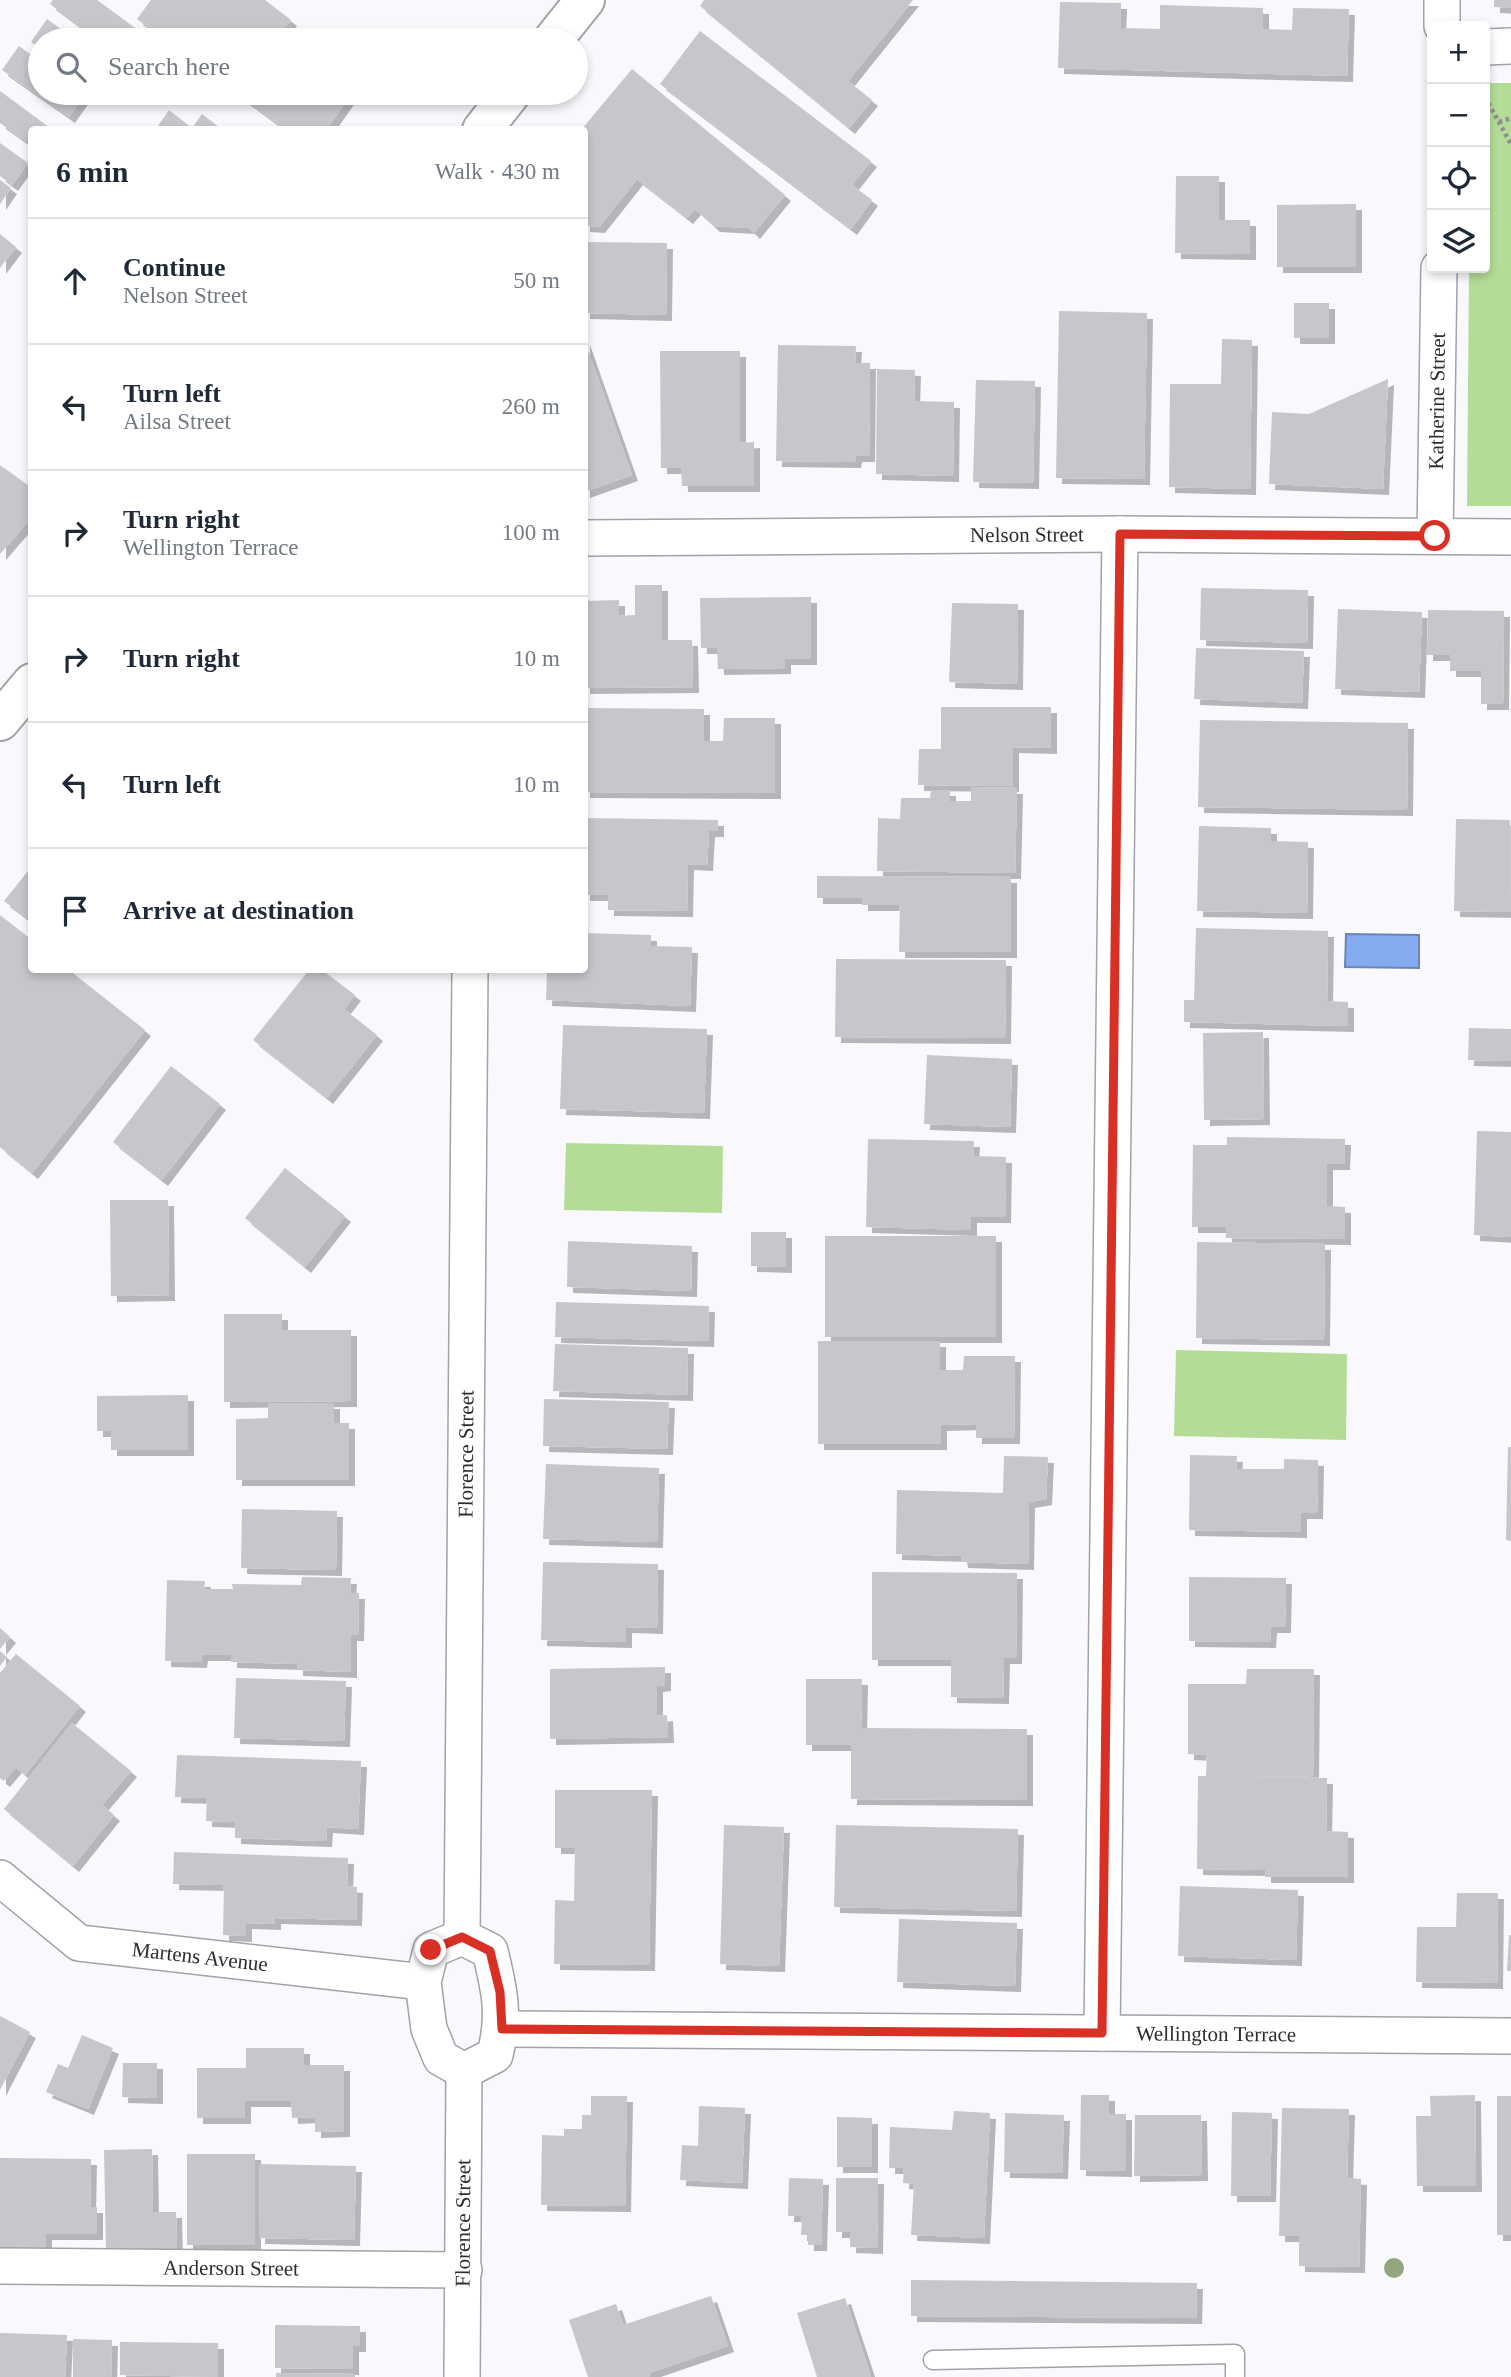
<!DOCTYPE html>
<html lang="en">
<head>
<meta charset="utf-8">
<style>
  :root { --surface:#fff; --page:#f2f2f3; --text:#1f2937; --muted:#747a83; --line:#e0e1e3 }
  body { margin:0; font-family:"Times New Roman",serif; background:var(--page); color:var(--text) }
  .controls { position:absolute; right:21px; top:21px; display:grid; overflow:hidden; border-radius:7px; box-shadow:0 4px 10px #0003 }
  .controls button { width:63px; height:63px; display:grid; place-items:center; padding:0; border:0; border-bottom:2px solid var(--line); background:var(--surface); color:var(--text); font:35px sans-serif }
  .stop { position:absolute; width:21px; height:21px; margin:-16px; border:5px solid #d93025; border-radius:50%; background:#fff }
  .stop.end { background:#d93025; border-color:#fff; box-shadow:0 2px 7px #0008 }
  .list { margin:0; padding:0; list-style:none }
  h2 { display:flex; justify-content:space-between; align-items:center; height:91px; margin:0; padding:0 28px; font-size:30px }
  h2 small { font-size:23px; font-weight:400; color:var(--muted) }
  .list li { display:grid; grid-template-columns:46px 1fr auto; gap:21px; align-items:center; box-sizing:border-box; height:126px; padding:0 28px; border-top:2px solid var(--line) }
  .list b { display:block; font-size:26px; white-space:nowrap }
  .list p { margin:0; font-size:23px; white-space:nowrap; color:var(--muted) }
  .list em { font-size:23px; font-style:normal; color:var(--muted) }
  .icon { flex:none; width:38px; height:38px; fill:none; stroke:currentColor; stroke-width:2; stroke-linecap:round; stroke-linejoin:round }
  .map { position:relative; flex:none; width:1511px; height:2377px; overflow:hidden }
  .search { position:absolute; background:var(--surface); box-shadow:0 4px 10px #0003; left:28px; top:28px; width:560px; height:77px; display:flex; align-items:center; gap:18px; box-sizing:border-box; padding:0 24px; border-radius:38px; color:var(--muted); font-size:26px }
  .panel { position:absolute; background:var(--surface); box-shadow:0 4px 10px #0003; left:28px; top:126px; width:560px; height:847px; border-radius:7px }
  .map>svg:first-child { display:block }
</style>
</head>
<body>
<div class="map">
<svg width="1511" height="2377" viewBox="0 0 1511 2377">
  <defs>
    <filter id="shadow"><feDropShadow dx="6" dy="6" stdDeviation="0" flood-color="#0004"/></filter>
  </defs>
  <rect width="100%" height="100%" fill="#f8f8fd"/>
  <path fill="#b4dc96" d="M1485,83h26v423h-44l2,-238h16z
    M566,1143l157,3 -1,67 -158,-3z
    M1176,1350l171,4 -1,86 -172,-4z"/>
  <path fill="#84abf0" stroke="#6a85b6" stroke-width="2" d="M1346,934l73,1v33l-74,-1z"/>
  <path fill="#c7c6cb" filter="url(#shadow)" d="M53,0h44l41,30 -7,10h-33l-48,-36z
    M151,0h114l26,20 -9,11 13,9h-130l-28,-21z
    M704,0h209l-65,81 24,19 -23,28 -149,-122z
    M1494,0h17v8l-17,-1z
    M1060,2l61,1 -1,25 40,1v-24l103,3v21l29,1 1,-22 56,1 -2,67 -289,-8z
    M47,19l29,21h-36v8l-9,-6z
    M700,31l171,130 -19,24 20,15 -21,29 -191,-145z
    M19,46l21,15v32h46l-17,24 -67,-47z
    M632,69l153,126 -31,38 -5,-5 -35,-2 -19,-17 -8,9 -50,-39 -38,48 -15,-1v-96h-3z
    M0,91l53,39h-21v16l-32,-23z
    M239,93h113l-26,37h-40l-49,-36z
    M169,110l23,18 10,-14 21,16h-68z
    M0,143l28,20 -16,22 -12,-9z
    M1176,176h43v44h31v34l-75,-1z
    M0,180l11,8 -11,16z
    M1356,204v63h-79v-62z
    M0,234l16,13 -16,21z
    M584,242l83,1 -1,72 -82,-2z
    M1294,303h35v35h-35z
    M1059,311l88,2 -3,166 -88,-1z
    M584,339l48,136 -48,17z
    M1222,339l30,1 -2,149 -81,-2 1,-103h51z
    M778,345l78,1 -1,17h15l-1,93h-13l-1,6 -79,-1z
    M660,351h80v92l14,-1v44h-72l-1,-18h-20z
    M877,369l38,1 -1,31 40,1 -1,74 -77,-2z
    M1388,379l-5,110 -114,-5 3,-72 37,2z
    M976,380l59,1 -2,102 -60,-1z
    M0,465l32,23v29l-32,37z
    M635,585h27v55h30l1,47 -109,1v-87l35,-1v16l16,-1z
    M1201,588l107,2 -1,53 -107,-3z
    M811,597v62h-26v9l-67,1 -1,-21h-16l-1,-50z
    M952,603l66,1 -1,80 -68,-2z
    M1338,609l84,3 -3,80 -84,-3z
    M1428,610l76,1 -1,93h-22v-33h-31v-16h-23z
    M1196,648l108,3 -2,52 -108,-4z
    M941,707h110v41l-38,-1v39l-95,-1 1,-36h22z
    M586,708l118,1v32h19l1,-23h51v75l-191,-1z
    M1200,720l208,3 -1,87 -209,-3z
    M971,787l46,1 -2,85 -138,-2 1,-53 22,1 1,-21h29l1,-8h19v11h21z
    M584,818l134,2v11h-9l-2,34 -19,-1 -1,47 -79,-1v-15h-24z
    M1456,819l54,1 1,92 -57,-1z
    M1199,826l72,2v13l37,1 -1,71 -110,-2z
    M32,866v56l-28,-21z
    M817,876l194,1v75h-112l1,-47h-38v-7h-45z
    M0,915l32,25v30h37l76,60 -113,143 -32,-26z
    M1196,928l132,3 -1,70 21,1v24l-164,-4v-22h10z
    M584,933l67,2v11l41,1 -2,59 -144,-6 1,-30h37z
    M836,959l170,1 -1,78 -170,-1z
    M309,970h13l33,25 -11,14 33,26 -50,63 -74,-58z
    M563,1025l144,4 -3,84 -144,-4z
    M1469,1028l42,1v32l-43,-1z
    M1263,1032l1,87 -60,1 -1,-87z
    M927,1055l85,4 -2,68 -86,-3z
    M171,1066l49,38 -58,76 -49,-38z
    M1477,1131l34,1v105l-37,-2z
    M1227,1137l118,2 -1,25h-17v42l18,1v32l-119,-1v-11h-34l1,-82h34z
    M868,1139l106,2 -1,15 33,1 -1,60h-34v13l-105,-3z
    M285,1168l60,48 -40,51 -60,-49z
    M110,1200h58l1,95 -58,1z
    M751,1232h35v35l-35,-1z
    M825,1236h171v101h-171z
    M568,1241l124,5 -1,45 -124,-4z
    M1197,1242l128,2 -1,96 -128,-2z
    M556,1302l153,4 -1,35 -153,-4z
    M224,1314h58v16h69v71l-127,1z
    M818,1341h122v29h23l1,-14h51l-1,82h-38v-14l-35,1v19h-123z
    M555,1344l133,4 -1,47 -134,-4z
    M188,1395v55h-77v-19h-14v-35z
    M544,1399l125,3 -2,47 -124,-3z
    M268,1403h66v20h15v57h-113v-61l32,-1z
    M1508,1447h3v94l-5,-1z
    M1190,1455l47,1 -1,13h48v-10l34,1 -1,53h-16v19l-112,-2z
    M1004,1456l44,1 -2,42 -17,3 -1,62 -66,-2 -1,-6 -65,-2 1,-64 106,3z
    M546,1464l113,4 -2,74 -114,-3z
    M242,1509l95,2 -1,59 -95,-2z
    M543,1562l115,2 -1,64 -31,-1v15l-85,-2z
    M872,1572l145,1 -1,85h-12l-1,40 -52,-1v-37h-79z
    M302,1577l49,1 -1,15h9l-1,42h-7v37l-54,-2v-6l-66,-2v-7h-29l-1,7 -36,-1 2,-81 38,1 -1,8h29l-1,-5 69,1z
    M1189,1577l97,1 -1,49h-14l-1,15 -81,-1z
    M0,1628l10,9 -10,12z
    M0,1651l7,6 -7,9z
    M16,1654l64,52 -55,69 -9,-8 -12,14 -4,-3v-105z
    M665,1667v18l-8,1v30l10,-1 1,22 -118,2v-70z
    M1247,1669h67l-1,107 -74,1 88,1 -1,53 22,1v45h-83v-7l-68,-1 1,-93h8l1,-21 -19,-1v-70h58z
    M236,1678l110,3 -2,60 -110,-3z
    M806,1679h56l-1,49 166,1v71l-176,-1v-54h-45z
    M72,1723l59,48 -29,34 12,10 -41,51 -69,-57z
    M177,1755l184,6 -3,68 -31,-2 -1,14 -91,-3v-16l-29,-1 1,-23 -32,-1z
    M555,1790h97l-3,175 -95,-1 1,-64 19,1 1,-53h-20z
    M724,1825l60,2 -5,139 -59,-2z
    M836,1825l182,4 -2,82 -182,-4z
    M174,1852l174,6 -1,28 10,1 -1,33 -81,-2v6l-29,-1v13l-23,-1 1,-50 -51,-1z
    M1180,1886l118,4 -2,70 -118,-4z
    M1457,1893h41l-1,90 -81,-1 1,-55h39z
    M899,1919l118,4 -2,63 -118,-4z
    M1509,1935h2v36h-4z
    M0,2016l30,16 -30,58z
    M82,2035l31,13 -25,61 -42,-17 12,-28 10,4z
    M246,2048h58v17h40v66l-29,1v-15l-23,1 -1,-17h-46v17h-48v-50h49z
    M123,2063h34v35l-35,-1z
    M1081,2095h28v19h17v57l-46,-1z
    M1475,2095l1,91h-59l-1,-70h15l-1,-20z
    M591,2096h36l-2,110 -84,-1 1,-70 22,1v-7h18v-14h9z
    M1497,2096h14v139h-14z
    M699,2106l46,2 -3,75 -62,-3 2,-35 16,1z
    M1282,2108l67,1 -2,69 14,1 -2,88 -60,-1v-30h-20z
    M954,2111l36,2 -6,125 -73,-3 3,-51 -11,-1 1,-15h-15l1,-41 62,3z
    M1232,2112l40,1 -2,83h-39z
    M1005,2113l59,2 -2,58 -58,-1z
    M1135,2115h66l1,60 -68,1z
    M837,2117l35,1v49h-35z
    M152,2149l1,63h23l1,40 -71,1 -2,-103z
    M187,2154h68v91h-68z
    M0,2158l91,1 -1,48h7v27h-51v15l-46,-1z
    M260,2164l96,2 -2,74 -95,-2z
    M789,2178l34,1 -2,66h-13v-10h-7l1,-19h-14z
    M836,2178h42l-1,70 -27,-1v-15h-14z
    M911,2280l286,3 -1,35 -285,-2z
    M711,2296l17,50 -79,27 1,4h-62l-19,-57 47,-16 7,21z
    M845,2298l26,79h-54l-20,-64z
    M275,2325l85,1v20h-7v23l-78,-1z
    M0,2333l67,2 -2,42h-65z
    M73,2339l39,1 -1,37h-38z
    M120,2342l98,1v34l-98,-2z
    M276,2373l79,1v3h-79z"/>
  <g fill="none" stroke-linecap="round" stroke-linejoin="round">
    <defs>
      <path id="lane" d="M933,2360l302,-6v23"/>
      <g id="street">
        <path d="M1442,26v-26"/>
        <path d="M1485,47l26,-1"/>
        <path id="s1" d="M1435,536l4,-268"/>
        <path id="s2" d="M584,538l536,-4 391,3"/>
        <path id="s3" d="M0,1878l79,65 344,39"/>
        <path id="s4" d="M462,1937l8,-967"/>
        <path d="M462,1937l28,14c10,41 15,63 5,104l-31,16 -23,-13 -12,-29 -6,-47 8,-32z"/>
        <path id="s5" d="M502,2029l1009,7"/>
        <path d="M1102,2033l18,-1499"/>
        <path id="s6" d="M0,2266l464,4"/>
        <path id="s7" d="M462,2377l2,-306"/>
      </g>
      <path id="highway" d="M553,40l32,-40
        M482,130l29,-37
        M0,721l32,-38"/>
    </defs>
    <use href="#lane" stroke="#a2a2a7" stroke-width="21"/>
    <use href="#street" stroke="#a2a2a7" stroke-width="38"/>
    <use href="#highway" stroke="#a2a2a7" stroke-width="42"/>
    <path stroke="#8f8f93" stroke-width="4.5" stroke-dasharray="3.5 3.5" stroke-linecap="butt" d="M1485,97l26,47
      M1499,122l12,-4"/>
    <use href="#lane" stroke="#fff" stroke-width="18"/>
    <use href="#street" stroke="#fff" stroke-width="35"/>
    <use href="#highway" stroke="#fff" stroke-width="38"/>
  </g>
  <circle fill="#92a67f" cx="1394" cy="2268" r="10"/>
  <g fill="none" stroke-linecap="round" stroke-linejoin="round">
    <path stroke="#d93025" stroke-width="9" d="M431,1950l31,-13 28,14 10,41 2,37 600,4 18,-1499 315,2"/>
  </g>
  <g text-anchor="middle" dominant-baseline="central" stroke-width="5" stroke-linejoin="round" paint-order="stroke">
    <g font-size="21" fill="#2d2d2f" stroke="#fff">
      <text stroke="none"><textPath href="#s1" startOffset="135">Katherine Street</textPath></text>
      <text stroke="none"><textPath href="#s2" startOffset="443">Nelson Street</textPath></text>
      <text stroke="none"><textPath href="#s4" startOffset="483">Florence Street</textPath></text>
      <text stroke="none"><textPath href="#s3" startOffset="224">Martens Avenue</textPath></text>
      <text stroke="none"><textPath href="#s5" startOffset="714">Wellington Terrace</textPath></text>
      <text stroke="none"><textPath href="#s7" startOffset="154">Florence Street</textPath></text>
      <text stroke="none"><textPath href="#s6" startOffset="231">Anderson Street</textPath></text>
    </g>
  </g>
</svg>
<div class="controls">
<button>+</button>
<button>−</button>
<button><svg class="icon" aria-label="locate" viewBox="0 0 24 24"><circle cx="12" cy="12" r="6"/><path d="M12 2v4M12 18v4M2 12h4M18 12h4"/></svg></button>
<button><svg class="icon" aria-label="layers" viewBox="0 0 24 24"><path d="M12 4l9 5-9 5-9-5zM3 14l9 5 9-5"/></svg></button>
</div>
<div class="stop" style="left:1435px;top:536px"></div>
<div class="stop end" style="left:431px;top:1950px"></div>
<div class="search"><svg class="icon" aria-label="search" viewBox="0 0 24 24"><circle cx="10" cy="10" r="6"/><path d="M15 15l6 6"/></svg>Search here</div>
<section class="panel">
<h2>6 min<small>Walk · 430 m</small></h2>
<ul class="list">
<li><svg class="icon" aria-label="ahead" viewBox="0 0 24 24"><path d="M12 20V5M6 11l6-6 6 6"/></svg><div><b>Continue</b><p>Nelson Street</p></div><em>50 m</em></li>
<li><svg class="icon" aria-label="left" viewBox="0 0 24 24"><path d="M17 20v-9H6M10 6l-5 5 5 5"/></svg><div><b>Turn left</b><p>Ailsa Street</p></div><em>260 m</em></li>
<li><svg class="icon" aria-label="right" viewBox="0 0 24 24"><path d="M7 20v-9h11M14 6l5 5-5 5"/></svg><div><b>Turn right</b><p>Wellington Terrace</p></div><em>100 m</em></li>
<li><svg class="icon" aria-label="right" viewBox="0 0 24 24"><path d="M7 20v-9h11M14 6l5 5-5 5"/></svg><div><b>Turn right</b></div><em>10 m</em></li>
<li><svg class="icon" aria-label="left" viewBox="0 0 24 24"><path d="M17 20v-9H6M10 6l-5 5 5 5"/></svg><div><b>Turn left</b></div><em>10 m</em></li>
<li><svg class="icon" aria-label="arrive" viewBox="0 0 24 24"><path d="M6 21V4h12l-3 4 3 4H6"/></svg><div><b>Arrive at destination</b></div></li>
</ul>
</section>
</div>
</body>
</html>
